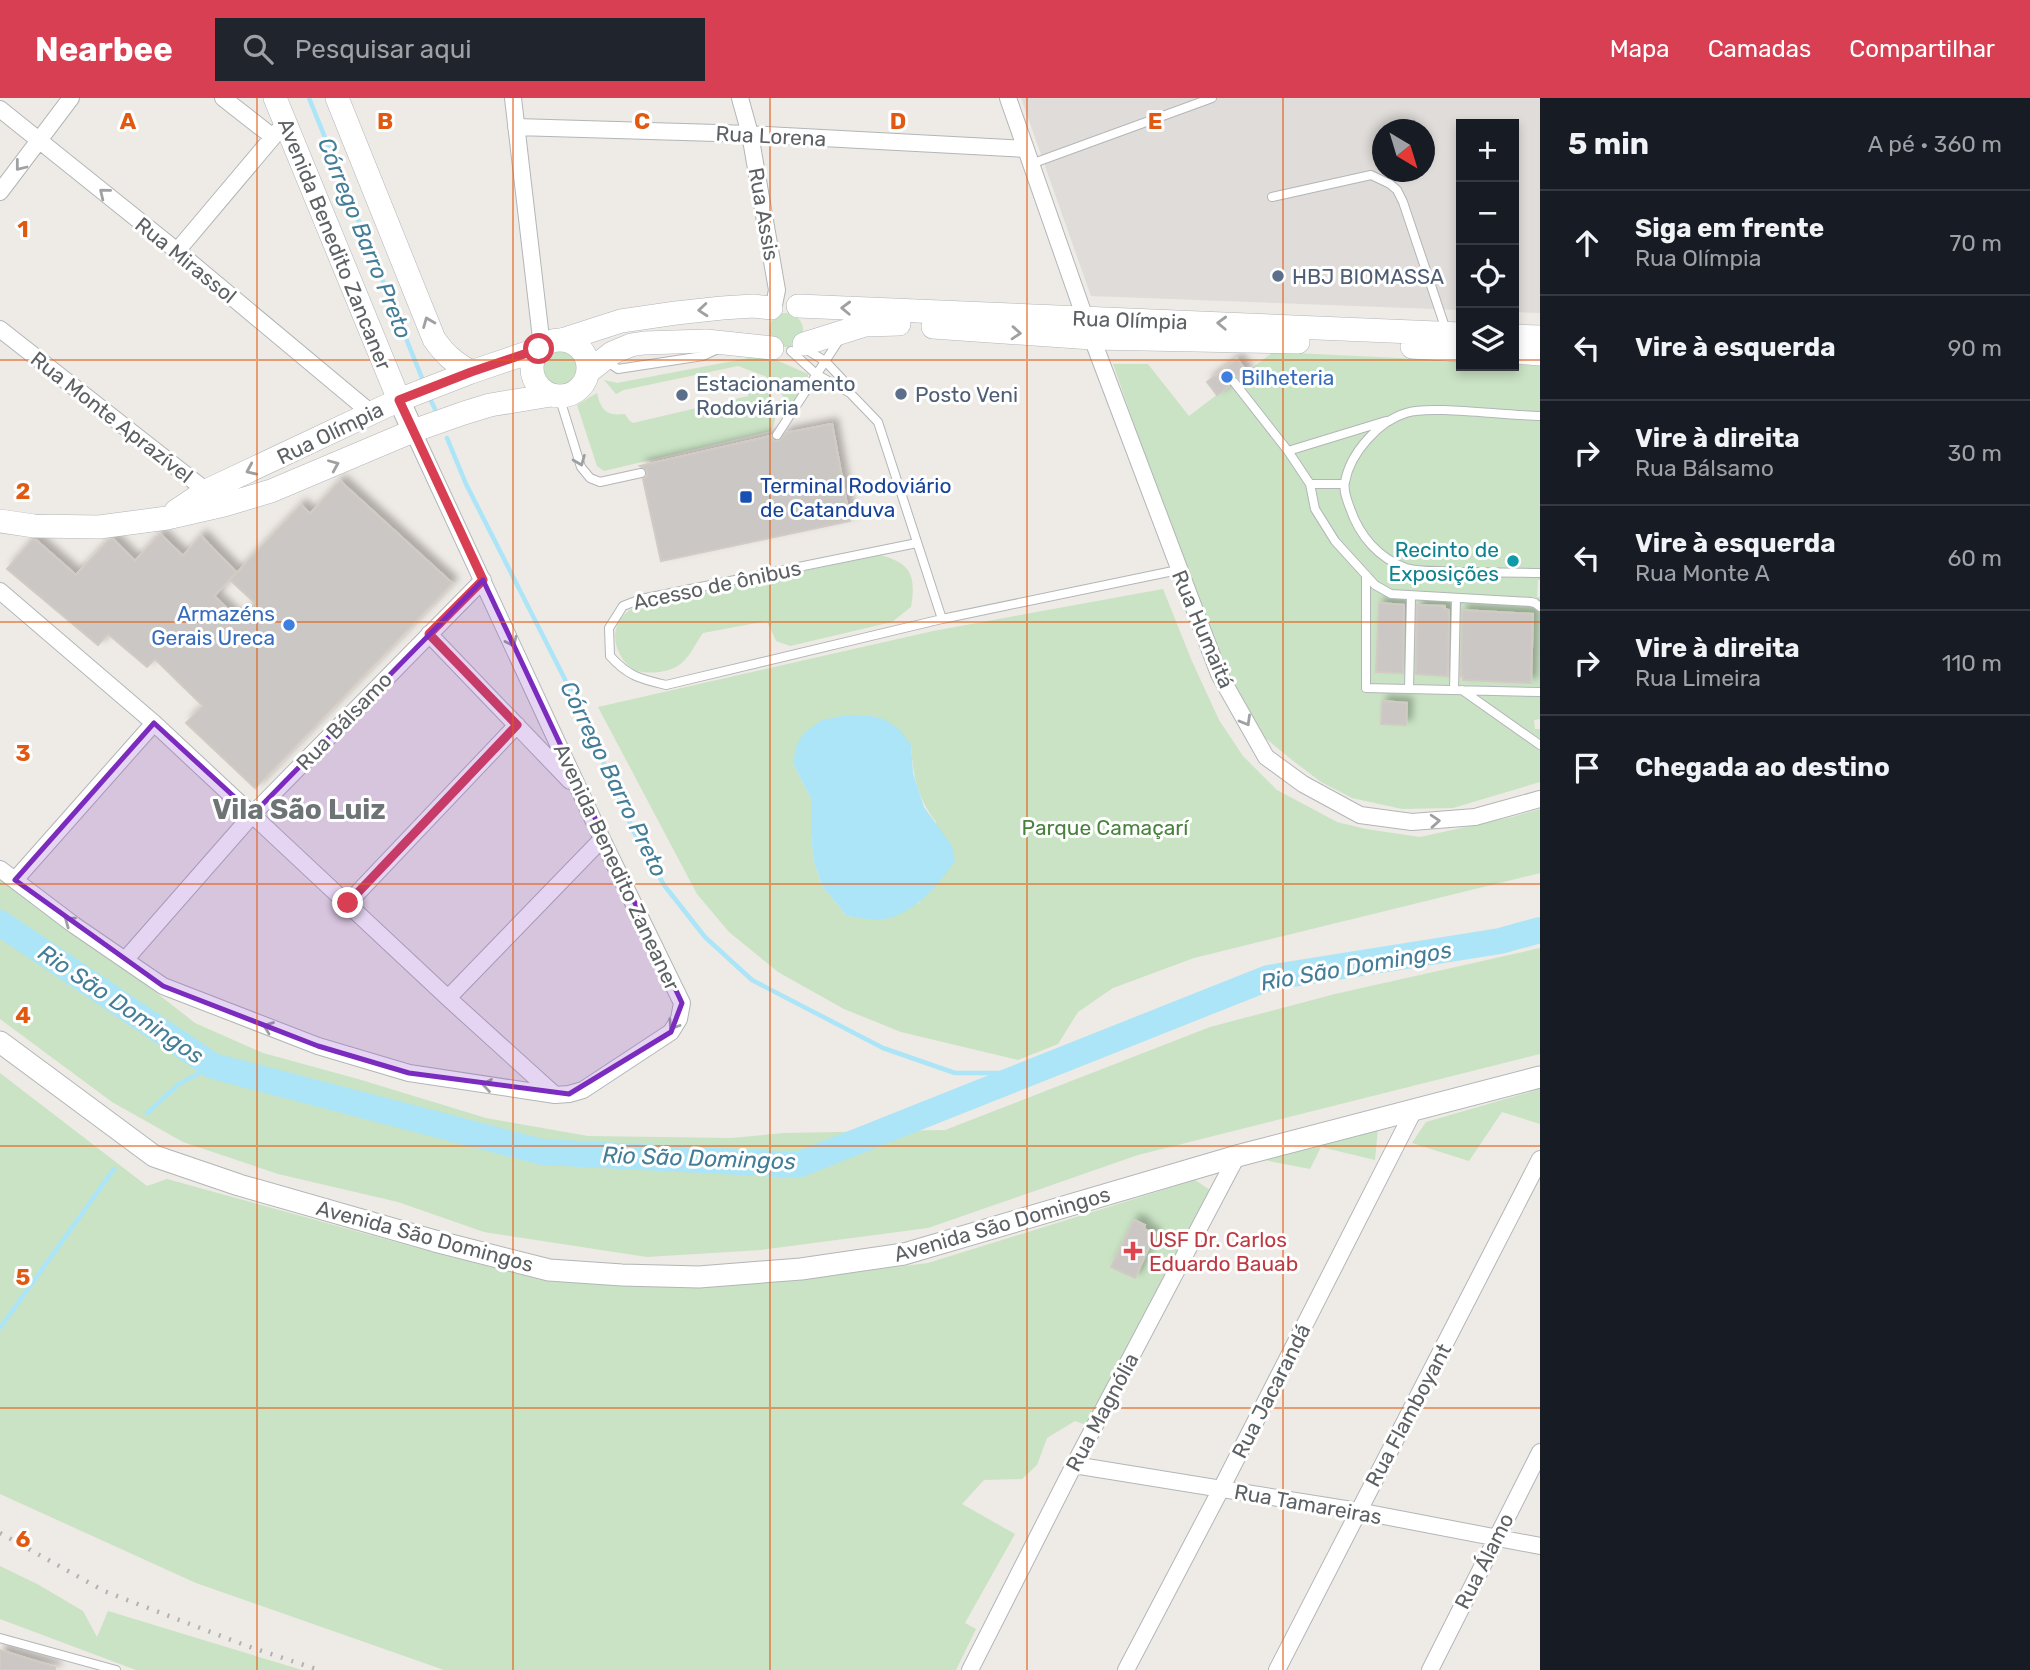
<!DOCTYPE html>
<html lang="pt">
<head>
<meta charset="utf-8">
<style>
  :root { --surface:#171b24; --page:#20242c; --text:#f1f3f6; --muted:#9ea1a6; --line:#363941; --accent:#d93f52 }
  body { margin:0; font-family:Rubik,sans-serif; background:var(--page); color:var(--text) }
  .controls { position:absolute; right:21px; top:21px; display:grid; overflow:hidden; border-radius:0px; box-shadow:0 4px 10px #0003 }
  .controls button { width:63px; height:63px; display:grid; place-items:center; padding:0; border:0; border-bottom:2px solid var(--line); background:var(--surface); color:var(--text); font:35px sans-serif }
  .compass { position:absolute; left:1372px; top:21px; width:63px; height:63px; border-radius:50%; background:var(--surface); box-shadow:0 4px 10px #0003; rotate:142deg }
  .stop { position:absolute; width:21px; height:21px; margin:-16px; border:5px solid #d93f52; border-radius:50%; background:#fff }
  .stop.end { background:#d93f52; border-color:#fff; box-shadow:0 2px 7px #0008 }
  .list { margin:0; padding:0; list-style:none }
  h2 { display:flex; justify-content:space-between; align-items:center; height:91px; margin:0; padding:0 28px; font-size:30px }
  h2 small { font-size:23px; font-weight:400; color:var(--muted) }
  .list li { display:grid; grid-template-columns:46px 1fr auto; gap:21px; align-items:center; box-sizing:border-box; height:105px; padding:0 28px; border-top:2px solid var(--line) }
  .list b { display:block; font-size:26px; white-space:nowrap }
  .list p { margin:0; font-size:23px; white-space:nowrap; color:var(--muted) }
  .list em { font-size:23px; font-style:normal; color:var(--muted) }
  .icon { flex:none; width:38px; height:38px; fill:none; stroke:currentColor; stroke-width:2; stroke-linecap:round; stroke-linejoin:round }
  .map { position:relative; flex:none; width:1540px; height:1572px; overflow:hidden }
  header { display:flex; align-items:center; gap:42px; box-sizing:border-box; height:98px; padding:0 35px; background:var(--accent); color:#fff }
  header strong { font-size:33px }
  nav { display:flex; gap:38px; margin-inline-start:auto; font-size:24px }
  .search { width:490px; height:63px; background:var(--page); display:flex; align-items:center; gap:18px; box-sizing:border-box; padding:0 24px; border-radius:0px; color:var(--muted); font-size:26px }
  main { display:flex }
  aside { flex:1; background:var(--surface) }
  .map>svg:first-child { display:block }
</style>
</head>
<body>
<header>
<strong>Nearbee</strong>
<div class="search"><svg class="icon" aria-label="search" viewBox="0 0 24 24"><circle cx="10" cy="10" r="6"/><path d="M15 15l6 6"/></svg>Pesquisar aqui</div>
<nav><a>Mapa</a><a>Camadas</a><a>Compartilhar</a></nav>
</header>
<main>
<div class="map">
<svg width="1540" height="1572" viewBox="0 0 1540 1572">
  <defs>
    <filter id="shadow"><feDropShadow dx="5.5" dy="-5.5" stdDeviation="3.5" flood-color="#0004"/></filter>
  </defs>
  <rect width="100%" height="100%" fill="#eeeae5"/>
  <path fill="#dfdcd9" fill-rule="evenodd" d="M1021,0h519v215l-26,-1v-188h-53v186l-370,-14zM1382,32h42v42h-42z"/>
  <path fill="#cae3c4" fill-rule="evenodd" d="M769 232a17 17 0 1 1 34 0a17 17 0 1 1-34 0Z
    M540 271a20 20 0 1 1 40 0a20 20 0 1 1-40 0Z
    M1273,254l188,9v5h53v-2l26,1v215h-2l-1,17h3v122l-6,1 1,9h5v53l-87,26 -51,1 -50,-11 -31,-16 -29,-22 -28,-23 -50,-83 -101,-290h35l41,52zM1379,505l22,1 -3,69 -22,-1zM1423,508l19,70 -22,-2zM1465,512l22,1 -3,69 -21,-1zM1488,513l22,1 -3,69zM1512,515l21,1 -3,69 -21,-1z
    M765,257l43,19v3l-20,33 -3,-11 -8,-12 -12,-11 -27,-10 -114,24 -8,4 -12,-14 13,3z
    M750,287c26,3 31,24 21,46l-167,40 -7,-5 -20,-61 20,-12c4,18 10,23 28,21l4,6 4,3 115,-27z
    M880,457c32,8 36,22 31,52l-19,15 -102,24 -14,-5 -9,-20 -64,12c-8,11 -15,28 -27,34 -11,6 -32,8 -43,2 -13,-8 -22,-28 -16,-43 3,-9 11,-15 18,-20z
    M1163,491l28,70 28,61 24,36 34,34 60,32 29,7 54,8 92,-20 28,-8v64l-346,85 -81,30 -35,24 -20,32 -40,16 -117,-28 -57,-23 -66,-37 -49,-40 -32,-38 -99,-187 335,-76zM911,647c2,30 6,53 25,77l-16,80c-31,16 -38,19 -73,14l-25,-30 -8,-25 -3,-25v-37l-18,-36z
    M0,780l126,91 69,54 68,30 95,26 128,39 102,18 143,2 53,-5 161,-3 265,-103 125,-33 205,-46v106l-402,101 -210,73 -167,22 -114,7 -163,-25 -86,-30 -120,-28 -95,-32 -71,-40 -112,-83z
    M0,975l147,113 20,-7 265,73 114,29 154,6 82,-6 146,-18 267,-83 15,10 -122,236 -13,-5 -28,17 -10,27 -15,14 -38,1 -22,24 53,30 -50,89 11,6 -20,41h-512l-248,-87 -196,-89z
    M1540,991v35l-38,-12 -33,49 -57,-18 14,-21z
    M1378,1030l-3,32 -54,-13 -11,22 -51,-10z
    M0,1468l39,19 44,26 14,26 11,-26 194,59h-166l-136,-51z"/>
  <path fill="#abe5f7" d="M848,617l23,1 13,3 16,11 11,15 2,28 11,34 28,39 3,15c-16,23 -35,46 -62,56 -14,5 -32,1 -46,-1l-25,-30 -8,-25 -3,-25v-37l-18,-36 4,-19 7,-11 18,-13z"/>
  <g fill="none" stroke-linecap="round" stroke-linejoin="round">
    <path stroke="#abe5f7" stroke-width="4.5" d="M309,0l113,280
      M431,303l4,8
      M447,340l19,46 113,223 55,125 30,53 41,52 47,43 131,68 72,25h77
      M147,1015l32,-29 34,-18
      M0,1230l114,-159"/>
    <path stroke="#abe5f7" stroke-width="26" d="M0,825l213,143 329,86 256,13 470,-187 232,-37 40,-11"/>
  </g>
  <path fill="#cbc7c4" stroke="#d2cbc4" stroke-width="2" filter="url(#shadow)" d="M1237,261l10,13 -8,6 -3,-2h-5l-3,4 1,6 -12,9 -10,-13z
    M832,326l18,97 -189,40 -18,-82 4,-3v-5l-7,-5 131,-30 3,5h5l7,-8z
    M340,383l112,102 -197,205 -69,-65 17,-17 -48,-47 -8,8 -39,-33 -10,11 -91,-76 25,-29h4l40,35 33,-35 4,-1 22,22 25,-27 23,22 18,-20 35,36 -22,24 25,24 16,-17 -25,-23 71,-75 9,9z
    M1379,505l25,2 -1,68 -27,-1z
    M1417,507l28,1v3l4,1 -1,66 -32,-2z
    M1462,512l71,4 -2,69 -68,-3v-4h-2z
    M1382,603l25,2 -1,22 -25,-1z
    M1134,1122l11,5 -1,4 11,5 -20,44 -24,-11z
    M0,1552l55,17v3h-55z"/>
  <g fill="none" stroke-linecap="round" stroke-linejoin="round">
    <defs>
      <path id="service" d="M1031,66l181,-66
        M1272,99l99,-22 19,9 7,6 6,12 43,128
        M804,250l21,13 18,19 7,13 28,29 64,197
        M791,253l25,23 34,19
        M606,263l12,8 85,-13 15,-7
        M1234,284l54,69 22,33h34
        M559,298l22,71 9,11 10,4 41,-9
        M1540,318c-32,-1 -64,-5 -96,-6 -12,0 -26,-1 -38,3 -27,8 -56,40 -61,69 -2,9 2,18 5,26 9,27 28,50 56,60 10,3 22,3 32,3 34,2 68,1 102,2
        M777,337l64,-98
        M1288,353l98,-30
        M1310,386l5,25 20,32 40,44 16,9 140,8 4,1 5,4
        M917,445l-276,56 -18,7 -14,22 1,28c18,20 30,23 56,29l276,-66 236,-49
        M1366,477v113l174,4
        M1409,591l2,-93
        M1454,592l2,-92
        M1462,592l78,55
        M0,1540l116,32"/>
      <path id="minor" d="M223,0l50,39 6,-7
        M513,0l29,249
        M740,0l10,36 27,156 -3,15
        M1008,0l84,240 127,336 47,83 37,27 57,31 52,7 63,-5 65,-18
        M0,11l177,142 194,162
        M516,29l234,7 276,15
        M0,94l71,-94
        M177,153l96,-114
        M0,231l213,167
        M0,493l154,132 294,275 107,97
        M429,536l141,147
        M0,771l74,56 89,61 155,60 91,27 146,22 14,-1 14,-4 88,-58 8,-13 3,-16 -80,-164 -189,-408
        M15,782l139,-157
        M348,805l169,-178
        M125,862l128,-146 230,-234
        M448,900l154,-159
        M1074,1367l284,46 182,35
        M970,1572l104,-205 163,-309
        M1126,1572l95,-181 192,-377
        M1277,1572l263,-511
        M1430,1572l110,-218"/>
      <path id="tertiary" d="M399,302l14,31
        M0,944l154,114 85,29 196,56 114,29 73,5 77,2 102,-8 103,-15 333,-98 303,-79"/>
      <path id="secondary" d="M275,0l124,302
        M337,0l97,241c11,16 21,24 37,33
        M798,208l663,28
        M933,229l159,11 206,4
        M1514,238l26,1
        M562,242l59,-19 55,-8 46,-5 31,-2 18,2
        M532 270a28 28 0 1 1 56 0a28 28 0 1 1-56 0Z
        M804,246l61,-19 34,-1
        M1412,249l49,3
        M1514,254l26,2
        M588,274l24,-19 19,-8 13,-2 62,-2 66,7
        M176,413l30,-20 193,-91 72,-28 68,-23
        M0,423l34,5 65,1 68,-9 57,-13 47,-14 142,-60 51,-18 26,-8 61,-10"/>
    </defs>
    <use href="#service" stroke="#b2b6b8" stroke-width="10"/>
    <use href="#minor" stroke="#b2b6b8" stroke-width="18"/>
    <use href="#tertiary" stroke="#b2b6b8" stroke-width="23"/>
    <use href="#secondary" stroke="#b1b5b8" stroke-width="24"/>
    <use href="#service" stroke="#fff" stroke-width="8"/>
    <use href="#minor" stroke="#fff" stroke-width="16"/>
    <use href="#tertiary" stroke="#fff" stroke-width="21"/>
    <use href="#secondary" stroke="#fff" stroke-width="23"/>
    <path stroke="#b1b2b2" stroke-width="4.5" stroke-dasharray="2 9" stroke-linecap="butt" d="M0,1435l104,58 143,55 72,24"/>
  </g>
  <defs><path id="oneway-chevron" d="M-2-3.5L2.5 0L-2 3.5" fill="none" stroke-width="1.6" stroke-linecap="round" stroke-linejoin="round" transform="scale(1.75)"/></defs>
  <g stroke="#9ea0a2">
    <use href="#oneway-chevron" transform="translate(20 68) rotate(128)"/>
    <use href="#oneway-chevron" transform="translate(104 95) rotate(-141)"/>
    <use href="#oneway-chevron" transform="translate(846 210) rotate(-178)"/>
    <use href="#oneway-chevron" transform="translate(703 212) rotate(175)"/>
    <use href="#oneway-chevron" transform="translate(428 224) rotate(-112)"/>
    <use href="#oneway-chevron" transform="translate(1222 225) rotate(-178)"/>
    <use href="#oneway-chevron" transform="translate(1016 235) rotate(4)"/>
    <use href="#oneway-chevron" transform="translate(580 363) rotate(68)"/>
    <use href="#oneway-chevron" transform="translate(334 367) rotate(-23)"/>
    <use href="#oneway-chevron" transform="translate(251 372) rotate(156)"/>
    <use href="#oneway-chevron" transform="translate(512 544) rotate(65)"/>
    <use href="#oneway-chevron" transform="translate(1246 623) rotate(60)"/>
    <use href="#oneway-chevron" transform="translate(1435 723) rotate(-4)"/>
    <use href="#oneway-chevron" transform="translate(69 823) rotate(-144)"/>
    <use href="#oneway-chevron" transform="translate(673 927) rotate(124)"/>
    <use href="#oneway-chevron" transform="translate(268 929) rotate(-159)"/>
    <use href="#oneway-chevron" transform="translate(487 987) rotate(-171)"/>
  </g>
  <g fill="none" stroke-linecap="round" stroke-linejoin="round">
    <path stroke="#d93f52" stroke-width="9" d="M348,805l169,-178 -88,-91 54,-54 -84,-180 72,-28 68,-23"/>
  </g>
  <path fill="#7b2cbf" fill-opacity="0.2" stroke="#7b2cbf" stroke-width="5" stroke-linejoin="round" d="M483,482l199,423 -11,29 -102,62 -160,-21 -91,-27 -155,-60 -148,-106 139,-157 99,91z"/>
  <path fill="none" stroke="#e15910" stroke-width="2" stroke-opacity="0.55" d="M257,0v1572M513,0v1572M770,0v1572M1027,0v1572M1283,0v1572M0,262h1461M1514,262h26M0,524h1540M0,786h1540M0,1048h1540M0,1310h1540"/>
  <g fill="#5c6f8a" stroke="#fff" stroke-width="2.5">
    <circle cx="1278" cy="178" r="7"/>
    <circle cx="901" cy="296" r="7"/>
    <circle cx="682" cy="297" r="7"/>
  </g>
  <g fill="#3f7fe0" stroke="#fff" stroke-width="2.5">
    <circle cx="1227" cy="279" r="7"/>
    <circle cx="289" cy="527" r="7"/>
  </g>
  <rect fill="#1a4fb4" stroke="#fff" stroke-width="2.5" x="739" y="392" width="14" height="14" rx="3.5"/>
  <circle fill="#0f9aa8" stroke="#fff" stroke-width="2.5" cx="1513" cy="463" r="7"/>
  <path fill="#e0444e" stroke="#fff" stroke-width="2.5" d="M1129.5 1142.5h7v7h7v7h-7v7h-7v-7h-7v-7h7z"/>
  <g text-anchor="middle" dominant-baseline="central" stroke-width="6" stroke-linejoin="round" paint-order="stroke">
    <g font-size="21" fill="#5d6164" stroke="#fff">
      <text transform="translate(771 38) rotate(3)">Rua Lorena</text>
      <text transform="translate(764 116) rotate(80)">Rua Assis</text>
      <text transform="translate(335 146) rotate(68)">Avenida Benedito Zancaner</text>
      <text transform="translate(186 162) rotate(39)">Rua Mirassol</text>
      <text transform="translate(1130 222) rotate(2)">Rua Olímpia</text>
      <text transform="translate(112 319) rotate(38)">Rua Monte Aprazível</text>
      <text transform="translate(330 335) rotate(-26)">Rua Olímpia</text>
      <text transform="translate(717 487) rotate(-12)">Acesso de ônibus</text>
      <text transform="translate(1203 531) rotate(67)">Rua Humaitá</text>
      <text transform="translate(344 623) rotate(-46)">Rua Bálsamo</text>
      <text transform="translate(617 769) rotate(65)">Avenida Benedito Zaneaner</text>
      <text transform="translate(1002 1126) rotate(-16)">Avenida São Domingos</text>
      <text transform="translate(425 1138) rotate(15)">Avenida São Domingos</text>
      <text transform="translate(1271 1293) rotate(-63)">Rua Jacarandá</text>
      <text transform="translate(1102 1314) rotate(-62)">Rua Magnólia</text>
      <text transform="translate(1408 1317) rotate(-62)">Rua Flamboyant</text>
      <text transform="translate(1308 1406) rotate(10)">Rua Tamareiras</text>
      <text transform="translate(1484 1463) rotate(-63)">Rua Álamo</text>
    </g>
    <g font-size="21" fill="#4e5e75" stroke="#fff" text-anchor="start">
      <text x="1292" y="178">HBJ BIOMASSA</text>
      <text x="696" y="285">Estacionamento<tspan x="696" dy="24">Rodoviária</tspan></text>
      <text x="915" y="296">Posto Veni</text>
    </g>
    <g font-size="21" fill="#366cbe" stroke="#fff" text-anchor="start">
      <text x="1241" y="279">Bilheteria</text>
      <text x="275" y="515" text-anchor="end">Armazéns<tspan x="275" dy="24">Gerais Ureca</tspan></text>
    </g>
    <g font-size="21" fill="#164399" stroke="#fff" text-anchor="start">
      <text x="760" y="387">Terminal Rodoviário<tspan x="760" dy="24">de Catanduva</tspan></text>
    </g>
    <g font-size="21" fill="#0d838f" stroke="#fff" text-anchor="end">
      <text x="1499" y="451">Recinto de<tspan x="1499" dy="24">Exposições</tspan></text>
    </g>
    <g font-size="21" fill="#48823d" stroke="#fff">
      <text x="1105" y="729">Parque Camaçarí</text>
    </g>
    <g font-size="21" fill="#be3a42" stroke="#fff" text-anchor="start">
      <text x="1149" y="1141">USF Dr. Carlos<tspan x="1149" dy="24">Eduardo Bauab</tspan></text>
    </g>
    <g font-size="23" font-style="italic" fill="#437d97" stroke="#fff">
      <text transform="translate(365 140) rotate(68)">Córrego Barro Preto</text>
      <text transform="translate(614 681) rotate(64)">Córrego Barro Preto</text>
      <text transform="translate(1356 868) rotate(-10)">Rio São Domingos</text>
      <text transform="translate(121 906) rotate(34)">Rio São Domingos</text>
      <text transform="translate(699 1060) rotate(2)">Rio São Domingos</text>
    </g>
    <g font-size="28" font-weight="bold" fill="#6e7376" stroke="#fff">
      <text x="299" y="711">Vila São Luiz</text>
    </g>
  </g>
  <g font-size="23" text-anchor="middle" font-weight="bold" fill="#e15910" stroke="#fff" stroke-width="6" stroke-linejoin="round" paint-order="stroke">
    <text x="128" y="31">A</text>
    <text x="385" y="31">B</text>
    <text x="642" y="31">C</text>
    <text x="898" y="31">D</text>
    <text x="1155" y="31">E</text>
    <text x="23" y="139">1</text>
    <text x="23" y="401">2</text>
    <text x="23" y="663">3</text>
    <text x="23" y="925">4</text>
    <text x="23" y="1187">5</text>
    <text x="23" y="1449">6</text>
  </g>
</svg>
<div class="controls">
<button>+</button>
<button>−</button>
<button><svg class="icon" aria-label="locate" viewBox="0 0 24 24"><circle cx="12" cy="12" r="6"/><path d="M12 2v4M12 18v4M2 12h4M18 12h4"/></svg></button>
<button><svg class="icon" aria-label="layers" viewBox="0 0 24 24"><path d="M12 4l9 5-9 5-9-5zM3 14l9 5 9-5"/></svg></button>
</div>
<svg class="compass" viewBox="-18 -18 36 36"><path d="M0-13l5 13h-10z" fill="#e53935"/><path d="M0 13l5-13h-10z" fill="#9ea1a6"/></svg>
<div class="stop" style="left:539px;top:251px"></div>
<div class="stop end" style="left:348px;top:805px"></div>
</div>
<aside>
<h2>5 min<small>A pé · 360 m</small></h2>
<ul class="list">
<li><svg class="icon" aria-label="ahead" viewBox="0 0 24 24"><path d="M12 20V5M6 11l6-6 6 6"/></svg><div><b>Siga em frente</b><p>Rua Olímpia</p></div><em>70 m</em></li>
<li><svg class="icon" aria-label="left" viewBox="0 0 24 24"><path d="M17 20v-9H6M10 6l-5 5 5 5"/></svg><div><b>Vire à esquerda</b></div><em>90 m</em></li>
<li><svg class="icon" aria-label="right" viewBox="0 0 24 24"><path d="M7 20v-9h11M14 6l5 5-5 5"/></svg><div><b>Vire à direita</b><p>Rua Bálsamo</p></div><em>30 m</em></li>
<li><svg class="icon" aria-label="left" viewBox="0 0 24 24"><path d="M17 20v-9H6M10 6l-5 5 5 5"/></svg><div><b>Vire à esquerda</b><p>Rua Monte A</p></div><em>60 m</em></li>
<li><svg class="icon" aria-label="right" viewBox="0 0 24 24"><path d="M7 20v-9h11M14 6l5 5-5 5"/></svg><div><b>Vire à direita</b><p>Rua Limeira</p></div><em>110 m</em></li>
<li><svg class="icon" aria-label="arrive" viewBox="0 0 24 24"><path d="M6 21V4h12l-3 4 3 4H6"/></svg><div><b>Chegada ao destino</b></div></li>
</ul>
</aside>
</main>
</body>
</html>
